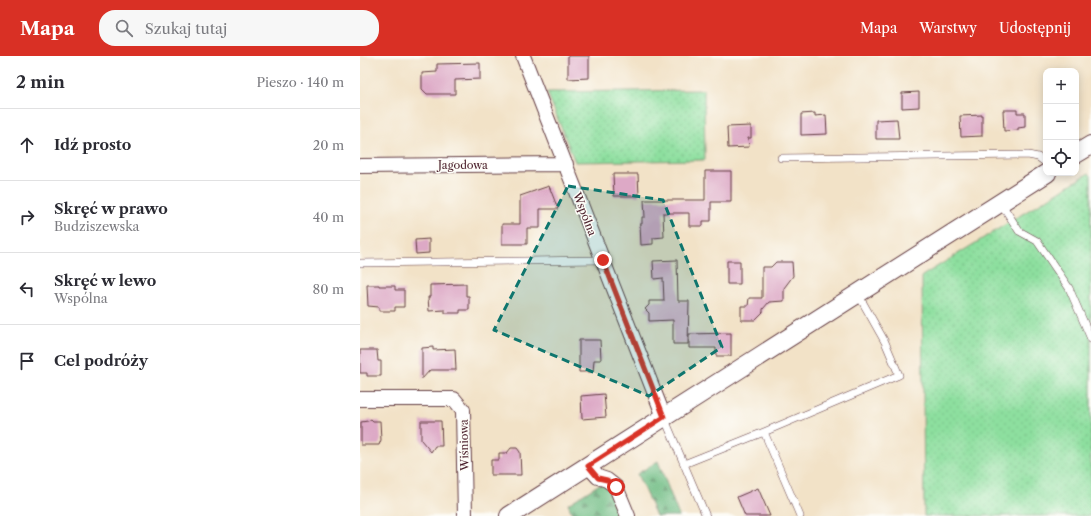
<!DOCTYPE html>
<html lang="pl">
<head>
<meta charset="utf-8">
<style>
  :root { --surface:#fff; --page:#f7f7f7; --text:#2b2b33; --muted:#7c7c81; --line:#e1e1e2; --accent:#d93025 }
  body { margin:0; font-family:"Libre Caslon Text",serif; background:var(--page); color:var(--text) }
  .controls { position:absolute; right:12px; top:12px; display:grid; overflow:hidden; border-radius:8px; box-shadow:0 2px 10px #0003 }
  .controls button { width:36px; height:36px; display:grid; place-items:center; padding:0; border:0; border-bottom:1px solid var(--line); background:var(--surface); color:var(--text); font:20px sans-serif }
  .stop { position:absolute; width:12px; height:12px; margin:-9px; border:3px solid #d93025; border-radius:50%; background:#fff }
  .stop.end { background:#d93025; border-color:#fff; box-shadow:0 1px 4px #0008 }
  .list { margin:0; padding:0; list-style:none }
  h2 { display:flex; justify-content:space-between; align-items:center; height:52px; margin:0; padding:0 16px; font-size:17px }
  h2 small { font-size:13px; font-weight:400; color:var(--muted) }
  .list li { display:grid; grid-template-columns:26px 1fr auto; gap:12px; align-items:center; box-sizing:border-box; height:72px; padding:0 16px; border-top:1px solid var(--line) }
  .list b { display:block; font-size:15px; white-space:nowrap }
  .list p { margin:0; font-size:13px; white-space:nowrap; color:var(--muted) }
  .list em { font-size:13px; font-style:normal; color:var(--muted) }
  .icon { flex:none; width:22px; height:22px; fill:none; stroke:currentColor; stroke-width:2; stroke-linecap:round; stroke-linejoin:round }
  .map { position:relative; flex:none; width:731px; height:460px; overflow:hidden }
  header { display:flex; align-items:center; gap:24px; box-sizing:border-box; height:56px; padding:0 20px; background:var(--accent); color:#fff }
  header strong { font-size:19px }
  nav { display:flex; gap:22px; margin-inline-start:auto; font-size:14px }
  .search { width:280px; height:36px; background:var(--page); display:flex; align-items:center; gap:10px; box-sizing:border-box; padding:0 14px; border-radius:16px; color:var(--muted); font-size:15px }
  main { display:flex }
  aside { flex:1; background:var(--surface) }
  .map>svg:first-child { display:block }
</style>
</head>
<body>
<header>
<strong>Mapa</strong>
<div class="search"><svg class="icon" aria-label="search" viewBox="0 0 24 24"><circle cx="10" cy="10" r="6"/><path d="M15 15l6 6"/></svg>Szukaj tutaj</div>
<nav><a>Mapa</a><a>Warstwy</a><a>Udostępnij</a></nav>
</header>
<main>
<aside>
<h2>2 min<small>Pieszo · 140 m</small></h2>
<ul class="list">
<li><svg class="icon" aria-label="ahead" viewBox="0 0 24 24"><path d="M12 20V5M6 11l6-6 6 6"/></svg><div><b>Idź prosto</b></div><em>20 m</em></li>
<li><svg class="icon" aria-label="right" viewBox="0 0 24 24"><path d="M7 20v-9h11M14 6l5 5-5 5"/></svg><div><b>Skręć w prawo</b><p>Budziszewska</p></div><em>40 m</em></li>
<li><svg class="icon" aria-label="left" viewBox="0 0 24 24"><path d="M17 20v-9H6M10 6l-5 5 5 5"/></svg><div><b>Skręć w lewo</b><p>Wspólna</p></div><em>80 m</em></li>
<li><svg class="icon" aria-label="arrive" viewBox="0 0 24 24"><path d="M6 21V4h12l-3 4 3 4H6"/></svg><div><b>Cel podróży</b></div></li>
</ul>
</aside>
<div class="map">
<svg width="731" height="460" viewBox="0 0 731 460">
  <defs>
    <pattern id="grass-dots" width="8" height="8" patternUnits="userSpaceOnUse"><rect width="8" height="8" fill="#8ddf9f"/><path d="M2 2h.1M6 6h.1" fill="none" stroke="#7bbf89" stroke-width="1.8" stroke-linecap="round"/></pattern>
    <pattern id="forest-firs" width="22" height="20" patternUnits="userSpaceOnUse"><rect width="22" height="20" fill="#72be86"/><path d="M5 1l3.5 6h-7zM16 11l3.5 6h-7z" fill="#609a6e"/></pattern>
  </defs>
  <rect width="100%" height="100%" fill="#fdfcf7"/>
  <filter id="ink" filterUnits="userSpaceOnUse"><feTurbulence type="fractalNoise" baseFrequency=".025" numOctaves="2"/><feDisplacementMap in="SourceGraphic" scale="8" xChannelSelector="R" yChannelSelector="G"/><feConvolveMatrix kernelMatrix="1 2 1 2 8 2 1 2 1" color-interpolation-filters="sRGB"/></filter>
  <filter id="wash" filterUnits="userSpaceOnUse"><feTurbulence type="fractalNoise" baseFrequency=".012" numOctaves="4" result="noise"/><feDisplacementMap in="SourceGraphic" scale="16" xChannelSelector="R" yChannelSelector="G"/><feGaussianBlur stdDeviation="0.9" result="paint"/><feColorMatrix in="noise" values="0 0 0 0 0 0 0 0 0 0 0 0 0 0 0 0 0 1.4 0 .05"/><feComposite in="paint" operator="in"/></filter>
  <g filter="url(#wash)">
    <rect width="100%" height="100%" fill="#f2e2c7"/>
    <path fill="url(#grass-dots)" stroke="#6c7f65" d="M344,34l1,70 -130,2 -28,-70z
      M729,117l2,3v340h-167l-2,-240z"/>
    <path fill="url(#forest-firs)" stroke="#5e6e58" d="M298,405l21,55h-23l-19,-42z
      M246,424l15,36h-48l-5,-12z"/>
    <g id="blocks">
      <path fill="#dda9c6" d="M208,0h21v22l-21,1z
        M120,7v16l-25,1v14h-28l-5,-5v-16l15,-1v-8z
        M559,36v15l-17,1v-15z
        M643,54h14v3h8v14l-7,1v2l-14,1z
        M455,57v3l11,-1 1,19 -26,1v-21z
        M622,59v21l-21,1 -1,-21z
        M537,63l2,20h-23v-19z
        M391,70v12h-3l1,9 -21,1 -1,-21z
        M345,115h26v31h-20v19h-8v5h-14v-13h-26l1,24 -11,1v6l-12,1 -1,-21h2v-7h3l-1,-17h61z
        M253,118h25l1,22h-25z
        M189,130l9,23h-18v19h-13v16h-25v-20h18v-28z
        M69,183v14l-13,1 -1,-14z
        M317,204l1,41h11l-1,43h-15v-24l-24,1v-8l-4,-4 4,-4v-4h15l-1,-23 -9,1 -1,-18z
        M367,205h13v23h-13z
        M416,206h16l1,14 -9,12v13l-15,1 -6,7v3l-8,8h-14v-14h7l1,-8h13v-31h9z
        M106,228v12h3v14h-9v3h-15v-3l-16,1 -1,-14h2v-12z
        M7,229h12v1h16v4h9v17h-9v4h-16v-4l-11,-1z
        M371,277v23h-15v-8h-27v-14z
        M219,284h21l1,20h-7l-1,12h-14z
        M73,291v3l22,-1 1,21h-26l-8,9v-31z
        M0,294h17l1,11h3v15h-14v-3h-7z
        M244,338l2,23 -24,2 -1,-23z
        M11,363l2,2h7l1,19 -2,5h-18v-23l7,-1z
        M61,365h20l1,25h-7l-4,6 -10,-12z
        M151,392h6l3,4 1,23h-30v-15h8v-7h8z
        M398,432l12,28h-25l-8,-19z"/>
    </g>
  </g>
  <g filter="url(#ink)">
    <use href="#blocks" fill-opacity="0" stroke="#633c42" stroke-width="1"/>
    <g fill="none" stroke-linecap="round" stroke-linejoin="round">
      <defs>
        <path id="service" d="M421,102l247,-3 10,2 8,6
          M641,147l18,28 18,10 32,47 22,51
          M0,207l243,-3
          M304,361l42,99
          M404,376l36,84
          M324,408l80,-32 135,-57 -14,-33 -27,-48"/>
        <path id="minor" d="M163,0l141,361
          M0,110l206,-2
          M0,343h94l9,11 2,106
          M228,410l10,11 9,3 9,7 12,29"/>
        <path id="tertiary" d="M716,98l15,-9
          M149,460l538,-343"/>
      </defs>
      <use href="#service" stroke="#633c42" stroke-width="8"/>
      <use href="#minor" stroke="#633c42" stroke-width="16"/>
      <use href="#tertiary" stroke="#633c42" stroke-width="20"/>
      <use href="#service" stroke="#fff" stroke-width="7"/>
      <use href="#minor" stroke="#fff" stroke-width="14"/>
      <use href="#tertiary" stroke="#fff" stroke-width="18"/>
    </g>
  </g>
  <g fill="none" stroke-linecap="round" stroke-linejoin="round" filter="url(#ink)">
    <path stroke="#d93025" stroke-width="5" d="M243,204l61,157 -76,49 10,12 9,2 9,7"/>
  </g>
  <path fill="#0f766e" fill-opacity="0.2" stroke="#0f766e" stroke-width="3" stroke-dasharray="8 5" stroke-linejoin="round" d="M208,130l95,14 59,147 -73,49 -155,-66z"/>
  <g text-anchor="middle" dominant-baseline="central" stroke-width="3" stroke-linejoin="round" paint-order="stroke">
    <g font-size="11" fill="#4a1f2b" stroke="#fdfcf7">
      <text x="103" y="109">Jagodowa</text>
      <text transform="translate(225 158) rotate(69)">Wspólna</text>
      <text transform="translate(104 389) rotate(-91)">Wiśniowa</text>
    </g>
  </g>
</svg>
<div class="controls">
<button>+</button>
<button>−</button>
<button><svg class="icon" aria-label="locate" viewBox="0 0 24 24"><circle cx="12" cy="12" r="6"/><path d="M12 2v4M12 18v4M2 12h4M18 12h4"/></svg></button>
</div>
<div class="stop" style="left:256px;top:431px"></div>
<div class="stop end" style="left:243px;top:204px"></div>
</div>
</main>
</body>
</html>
